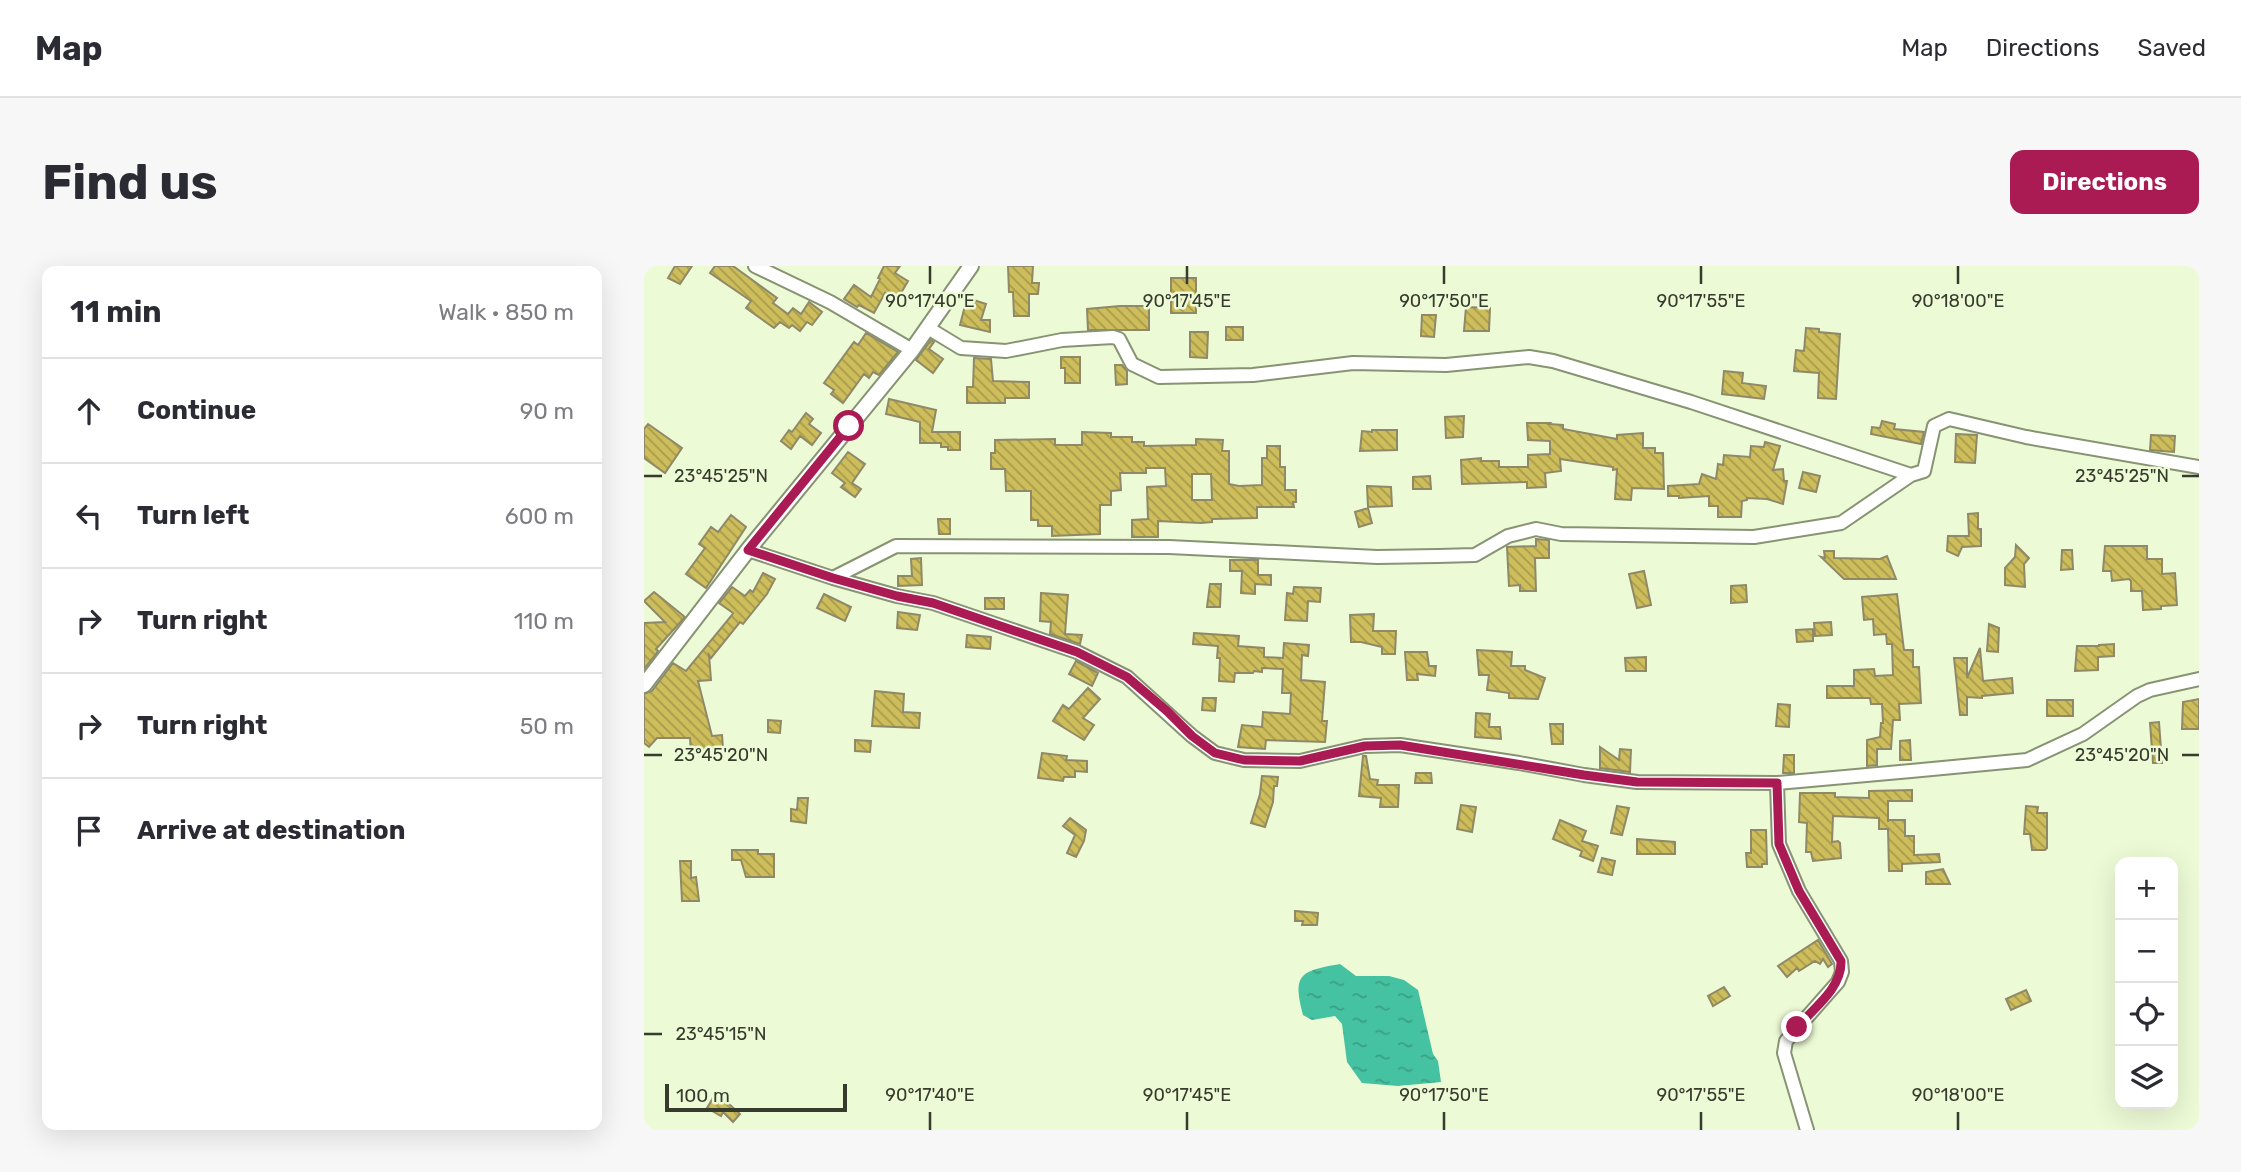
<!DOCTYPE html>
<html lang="en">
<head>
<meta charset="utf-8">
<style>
  :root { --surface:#fff; --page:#f7f7f7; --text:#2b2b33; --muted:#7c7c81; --line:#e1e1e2; --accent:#ab1b53 }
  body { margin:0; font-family:Rubik,sans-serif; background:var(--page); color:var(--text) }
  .controls { position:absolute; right:21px; bottom:21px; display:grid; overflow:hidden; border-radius:14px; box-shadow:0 7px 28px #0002 }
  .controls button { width:63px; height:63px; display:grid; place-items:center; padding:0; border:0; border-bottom:2px solid var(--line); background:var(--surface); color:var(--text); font:35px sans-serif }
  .scale { position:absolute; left:21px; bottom:18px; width:182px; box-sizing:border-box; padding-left:7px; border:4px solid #363b2d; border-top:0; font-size:19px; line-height:24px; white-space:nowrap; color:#363b2d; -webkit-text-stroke:5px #edfad6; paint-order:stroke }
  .stop { position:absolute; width:21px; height:21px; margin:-16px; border:5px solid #ab1b53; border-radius:50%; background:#fff }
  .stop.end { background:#ab1b53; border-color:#fff; box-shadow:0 2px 7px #0008 }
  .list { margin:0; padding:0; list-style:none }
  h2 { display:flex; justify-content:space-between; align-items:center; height:91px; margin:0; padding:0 28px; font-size:30px }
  h2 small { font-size:23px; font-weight:400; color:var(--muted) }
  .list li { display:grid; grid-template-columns:46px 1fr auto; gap:21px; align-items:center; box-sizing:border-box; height:105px; padding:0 28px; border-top:2px solid var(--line) }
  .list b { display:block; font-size:26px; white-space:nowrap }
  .list em { font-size:23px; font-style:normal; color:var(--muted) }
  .icon { flex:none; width:38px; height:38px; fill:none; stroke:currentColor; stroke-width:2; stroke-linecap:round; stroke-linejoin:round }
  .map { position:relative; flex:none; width:1555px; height:864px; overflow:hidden; border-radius:14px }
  header { display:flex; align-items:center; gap:42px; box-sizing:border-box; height:98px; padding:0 35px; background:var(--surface); border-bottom:2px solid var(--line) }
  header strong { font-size:33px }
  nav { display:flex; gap:38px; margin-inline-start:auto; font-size:24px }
  .intro { display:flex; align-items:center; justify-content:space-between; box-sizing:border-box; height:168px; padding:0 42px }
  h1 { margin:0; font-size:49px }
  .button { padding:18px 32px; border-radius:14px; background:var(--accent); color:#fff; font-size:24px; font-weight:700 }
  main { display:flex; gap:42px; padding:0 42px }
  aside { flex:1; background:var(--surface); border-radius:14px; box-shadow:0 7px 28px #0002 }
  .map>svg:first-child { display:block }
</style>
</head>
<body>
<header>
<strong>Map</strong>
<nav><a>Map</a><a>Directions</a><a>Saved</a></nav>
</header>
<div class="intro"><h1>Find us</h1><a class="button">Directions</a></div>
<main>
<aside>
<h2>11 min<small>Walk · 850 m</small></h2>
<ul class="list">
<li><svg class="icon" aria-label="ahead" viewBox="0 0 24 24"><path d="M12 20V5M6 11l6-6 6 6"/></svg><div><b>Continue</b></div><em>90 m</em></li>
<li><svg class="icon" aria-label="left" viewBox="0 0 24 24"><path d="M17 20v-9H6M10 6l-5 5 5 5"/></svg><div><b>Turn left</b></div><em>600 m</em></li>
<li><svg class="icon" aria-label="right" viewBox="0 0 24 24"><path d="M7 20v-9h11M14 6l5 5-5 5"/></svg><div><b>Turn right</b></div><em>110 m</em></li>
<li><svg class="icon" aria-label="right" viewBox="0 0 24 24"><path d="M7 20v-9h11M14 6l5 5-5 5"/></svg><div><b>Turn right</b></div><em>50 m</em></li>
<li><svg class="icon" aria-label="arrive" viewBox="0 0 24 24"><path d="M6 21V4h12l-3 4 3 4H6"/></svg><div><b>Arrive at destination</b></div></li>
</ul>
</aside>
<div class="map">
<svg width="1555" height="864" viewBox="0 0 1555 864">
  <defs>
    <pattern id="water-ripples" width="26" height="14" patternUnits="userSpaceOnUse" patternTransform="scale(1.75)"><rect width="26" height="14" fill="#45c2a1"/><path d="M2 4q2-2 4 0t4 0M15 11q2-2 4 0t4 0" fill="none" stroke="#3a9f84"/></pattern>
    <pattern id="building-back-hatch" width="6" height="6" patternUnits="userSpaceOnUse" patternTransform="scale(1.75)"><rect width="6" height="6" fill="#cdbd5b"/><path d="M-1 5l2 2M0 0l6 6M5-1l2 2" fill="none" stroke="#a79b4c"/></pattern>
  </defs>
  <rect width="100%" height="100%" fill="#edfad6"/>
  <path fill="url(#water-ripples)" d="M696,698l16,12h33l15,4 14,10 15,64 5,7 3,21 -43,4 -36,-3 -15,-21 -5,-38 -7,-8 -23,4 -9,-5c-11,-41 -3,-44 37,-51z"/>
  <path fill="url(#building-back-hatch)" stroke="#8f8967" stroke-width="2" fill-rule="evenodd" d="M31,0h17l-12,18 -12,-6z
    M71,0h18l44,32 -4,5 15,11 5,-6 8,6 8,-12 13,10 -10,13 -5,-3 -7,9 -8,-6 -3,3 -9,-6 -6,6 -28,-20 5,-7 -41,-28z
    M240,0h16l-5,7 13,8 -11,19 -12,-7 -11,20 -15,-8 -2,2 -13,-8 10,-14 17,12 9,-18 -2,-1z
    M364,0h25l-1,17h7l-1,11h-9v22h-15l-1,-24h-4z
    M527,12h25v35h-25z
    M323,32l19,6 -5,16h9v12l-30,-7z
    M476,40h29v24h-61l-1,-21z
    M822,41l24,1 -1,23h-25z
    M778,49h14l-2,22 -13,-1z
    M582,61h17v13h-17z
    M1162,62l13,1v3l21,2 -4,65 -18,-1 1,-25 -25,-2 2,-21 8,1z
    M546,66h18l-1,26 -17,-1z
    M222,67l32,19 -19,23 -6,-3 -4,6 -5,-4 -21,29 -12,-9 3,-4 -10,-7 30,-41 4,3z
    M287,74l3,2 -5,7 14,10 -10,14 -17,-13z
    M417,91h19v26h-15v-15h-4z
    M330,92l17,1 2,22 36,1v16h-24v5h-38v-16h6z
    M471,99h7l5,6v13l-11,1z
    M1080,105l19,2 -1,10 24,3 -2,13 -42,-5z
    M245,133l47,11 -4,22h28v18h-12v-3h-7v-4h-21v-21l-34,-8z
    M162,147l7,6 -4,5 12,9 -9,12 -12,-9 -9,13 -10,-8 8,-11 3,2z
    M820,150l-1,21 -17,1 -1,-21z
    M1238,155l13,3 -1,5 30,3 -3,12 -50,-10 1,-7 8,1z
    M883,157h23l-1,1 14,1v4l54,10v-4l26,-2v15h12v5h8l1,36 -32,-1 -1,12 -16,-1 2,-30 -4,1v-3l-53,-8 1,12 -16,2 1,14 -19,1v-6l-65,2 -1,-24 20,-2v3h18v6h29v-12l22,-1v-13l-22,-1z
    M4,158l34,24 -17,25 -21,-15v-29z
    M728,164h25v20l-37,1 2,-20 10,1z
    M438,166l29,1v4h21v5h12v4l52,-1v-6l27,1 -1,11h7v33l10,2 23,-1v-27h5v-12h13v21h5v23h11v12h-3l1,5h-37v11l-45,1v3l-11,1 -43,-2v16h-26v-17l16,-1 -1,-32 19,-1 -1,-18h-19v5h-26l1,17 -10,1v14h-11v29l-48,2v-10h-14v-6h-7v-29h-25l-1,-22h-14v-16h4v-13l60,-1v6h27zM548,208h19l1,26h-20z
    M1312,168l21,1 -2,28 -20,-1z
    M1507,169l24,1 -1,16 -24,-2z
    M1121,176l15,4 -7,24 10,-1 1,12h3l-4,23 -16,-5 -20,-1v2l-5,1 -1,16h-23v-11h-9v-10l-30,2v-2h-11v-10l31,-2 3,-10 14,5 2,-15 5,1 1,-10 26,2 1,-11 13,1z
    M204,186l17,12 -13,19 9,6 -6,8 -14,-10 4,-4 -13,-10z
    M1159,206l17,4 -4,16 -17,-4z
    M786,210l1,13h-18v-12z
    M723,220l24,1 1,19 -24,1z
    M724,242l4,15 -13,4 -4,-15z
    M1334,247v16h3v17l-19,1 -4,9 -11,-5 1,-15h21l-1,-22z
    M87,249l15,12 -40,61 -20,-14 19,-26 -6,-4 12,-17 7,5z
    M294,253h12v15h-11z
    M892,273l13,1v18h-14l1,33h-16v-6l-11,1 -2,-39 29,-1z
    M1372,279l13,13 -5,6 1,23 -20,-2v-17l10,-11z
    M1461,280h42v13h15v15l13,-1 2,32 -16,1v3l-18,1 -1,-19h-11v-10l-2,-2 -17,2 -1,-10h-8z
    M1418,284h10l1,19 -12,1z
    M1180,285h10v7l46,1 7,-3 9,23h-52l-23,-22 4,1z
    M277,292l1,27 -24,1v-10h14l-1,-17z
    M586,294h28v15h13v10l-16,-1v10l-14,-1 1,-22h-12z
    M1000,305l7,34 -14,3 -8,-34z
    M119,307l12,6 -8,15 -24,30 -3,-2 -29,36 -2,-3 2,25 -13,1 14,55 10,-1 1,13 -15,1 1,5h-18l-1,-16h-33l-8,9 -5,-4v-49l8,-3 21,-28 13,8 46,-56 1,-2 -14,-10 13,-16 13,9 5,-6 3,2z
    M566,318h11l-1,23h-13z
    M1102,319l1,17 -16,1v-17z
    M650,321l27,1 -1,14 -12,-1 -1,20 -22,-1 2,-27 6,1z
    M10,326l31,25 -29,32 2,2 -1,2 -13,16v-46l21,-1 -21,-21z
    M397,327l27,2 -3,39 17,1 -2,9 -30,-10 1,-12 -11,-1z
    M180,328l27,13 -6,14 -28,-13z
    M1253,328l7,56h9v17h6l2,36 -22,1 1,16h-7l-2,29h-14v16l-10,1v-26l13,-3 1,-14h2l-1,-19h-11l-1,-6h-43v-12h27v-16l20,-1 1,7 18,-1 -1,-31h-5l-1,-10 -12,1 -1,-16 -9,1 -2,-23z
    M341,332h19v11h-19z
    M254,346l22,3 -3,15 -20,-2z
    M730,348l-1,17h23l-1,23h-13v-7l-21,-5h-10l-1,-27z
    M1187,356l1,13 -17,1 -1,-13z
    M1345,358l10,4 -1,24 -11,-1z
    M1169,363v12l-16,1 -1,-12z
    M550,367l45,3 -1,10 26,2v9l19,1 1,-15 25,2 -1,11 -6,-1 -1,25 24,2 -3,39h5l-2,21 -59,-2 -1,9 -27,-2 4,-22 20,2 1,-15 27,2 1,-21h-9l1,-24 -21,-1v4l-8,-1 -1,2h-18l-1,9 -15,-1 1,-23h-3l1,-12 -25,-2z
    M323,369l24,2 -1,12 -24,-2z
    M1470,378v12l-16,1v13l-23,1 2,-25h22v-1z
    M1336,382l3,33 29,-3 1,15 -31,3v2l-15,-1v18h-7l-6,-57h13v20z
    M833,384l35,2 -1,14h14v4l20,8 -7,21 -29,-1v-5l-22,-3 2,-15h-10z
    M761,386h22l2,14h7l-1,10 -18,-2 1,6h-11z
    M1002,391v14h-20l-1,-13z
    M432,395l22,12 -6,13 -23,-12z
    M444,422l12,11 -17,19 11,7 -10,15 -31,-19 10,-16 6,4z
    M231,425l29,3 -1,18 17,1 -1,15 -47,-2z
    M559,432h13l-1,13 -13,-1z
    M1555,433v30h-17l1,-27z
    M1403,434h26v16h-26z
    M1134,438l12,1 -1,22 -13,-1z
    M832,447l14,1 -1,13h11l1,12 -26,-2z
    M124,454l13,1 -1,12 -12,-1z
    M1515,456l3,41h-9l-3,-40z
    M906,458h13v20h-11z
    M211,474l16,1 -1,11 -15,-1z
    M1266,474l1,20h-11v-19z
    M956,481l19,13 1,-11 11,1 -1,22 -30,-4z
    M398,487l25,3 -1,4 21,1v11l-12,-1v6h-11l-1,4 -25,-3z
    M1140,489h10v18h-11z
    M719,490h3l4,23 8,1 -1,5h22l-1,22h-18l1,-9 -22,-2z
    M772,507h15l1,10h-17z
    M618,510l16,1 -1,9h-3l-1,16 -8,25 -14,-4 9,-29z
    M1268,524v11h-24v21v-2h17v16h9v19l25,-1 1,8 -38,2v7h-13l-1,-42h-9v-11l-46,-2 -1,26 6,-1 2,2 1,15 -28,3 -2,-9h-5l1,-29 -8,-1 1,-29h35v4l34,1v-7z
    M154,532h10l-2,25 -15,-2v-12l6,1z
    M817,539l15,2 -4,25 -15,-3z
    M973,540l12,2 -7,27 -11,-2z
    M1382,540l12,1 -1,6h10v35l-2,2h-13l-2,-16h-6z
    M426,552l16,12 -2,11 -8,16 -9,-4 8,-18 -12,-9z
    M916,554l26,11 -4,10 16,5 -5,15 -13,-5 2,-5 -29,-12z
    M1107,564h15l1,34h-5v3h-15l-1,-14h5z
    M993,573l38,3v12h-38z
    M88,584h26v4h16v23h-28l-5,-17h-9z
    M958,592l13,3 -3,14 -14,-3z
    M36,595h11v17l5,-1 3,24h-17z
    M1299,603l7,15h-24v-12z
    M651,645l23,2 -1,12h-15l1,-4h-8z
    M1174,674l14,24 -4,3 -5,-8 -3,5 -5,-3 -16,10 -2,-3 -10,9 -9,-11z
    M1080,721l6,9 -17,10 -5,-10z
    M1382,724l5,11 -20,9 -5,-11z
    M72,827l13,8 -1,2 12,11 -7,8 -10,-10 -2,4 -14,-8z"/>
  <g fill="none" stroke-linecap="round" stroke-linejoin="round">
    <defs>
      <path id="minor" d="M111,0l75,36 82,48
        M284,62l33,20 45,3 56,-11 51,-3 6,2 13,25 27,13 94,-2 100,-12 93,2 83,-8 24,4 138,41 220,73 13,-4 10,-45 15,-7 77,18 173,30
        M104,284l85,28 64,18 36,7 144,49 50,25 65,59 23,17 29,7 56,1 65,-15 35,-1 119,18 65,12 53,7 140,1 134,-12 116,-11 56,-26 54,-38 13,-6 49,-11
        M189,312l63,-32 273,1 208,10 61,-1 37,-1 33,-19 28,-7 25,5 193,3 87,-14 70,-48
        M1133,517l2,61 20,47 42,70 1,11 -4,10 -52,59 -2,12 23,77"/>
      <path id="major" d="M0,419l104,-135 164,-200 59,-84"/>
    </defs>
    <use href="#minor" stroke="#879372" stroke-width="16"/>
    <use href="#major" stroke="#879372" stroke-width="18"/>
    <use href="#minor" stroke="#fff" stroke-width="12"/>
    <use href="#major" stroke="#fff" stroke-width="14"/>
  </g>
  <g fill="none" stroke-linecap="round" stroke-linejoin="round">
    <path stroke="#ab1b53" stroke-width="9" d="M205,160l-101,124 85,28 64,18 36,7 144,49 50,25 40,34 25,25 23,17 29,7 56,1 65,-15 35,-1 184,30 53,7 140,1 2,61 20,47 42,70c1,27 -27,47 -44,66"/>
  </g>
  <path fill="none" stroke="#363b2d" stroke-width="2.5" d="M286,0v18M543,0v18M800,0v18M1057,0v18M1314,0v18M0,210h18M1538,210h17M0,489h18M1538,489h17M0,768h18M286,846v18M543,846v18M800,846v18M1057,846v18M1314,846v18"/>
  <g font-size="18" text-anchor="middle" fill="#363b2d" stroke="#edfad6" stroke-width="5" stroke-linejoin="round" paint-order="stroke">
    <text x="286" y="41">90°17'40"E</text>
    <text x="543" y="41">90°17'45"E</text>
    <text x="800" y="41">90°17'50"E</text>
    <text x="1057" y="41">90°17'55"E</text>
    <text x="1314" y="41">90°18'00"E</text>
    <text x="77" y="216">23°45'25"N</text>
    <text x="1478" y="216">23°45'25"N</text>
    <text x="77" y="495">23°45'20"N</text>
    <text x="1478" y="495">23°45'20"N</text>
    <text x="77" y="774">23°45'15"N</text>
    <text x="286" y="835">90°17'40"E</text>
    <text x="543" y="835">90°17'45"E</text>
    <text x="800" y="835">90°17'50"E</text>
    <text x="1057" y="835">90°17'55"E</text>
    <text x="1314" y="835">90°18'00"E</text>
  </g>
</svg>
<div class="controls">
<button>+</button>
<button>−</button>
<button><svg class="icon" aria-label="locate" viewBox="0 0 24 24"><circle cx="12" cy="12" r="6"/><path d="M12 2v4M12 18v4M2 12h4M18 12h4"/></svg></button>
<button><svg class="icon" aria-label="layers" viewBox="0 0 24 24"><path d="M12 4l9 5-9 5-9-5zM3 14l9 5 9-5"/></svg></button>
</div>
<div class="scale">100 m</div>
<div class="stop" style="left:205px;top:160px"></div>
<div class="stop end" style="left:1153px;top:761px"></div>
</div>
</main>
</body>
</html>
